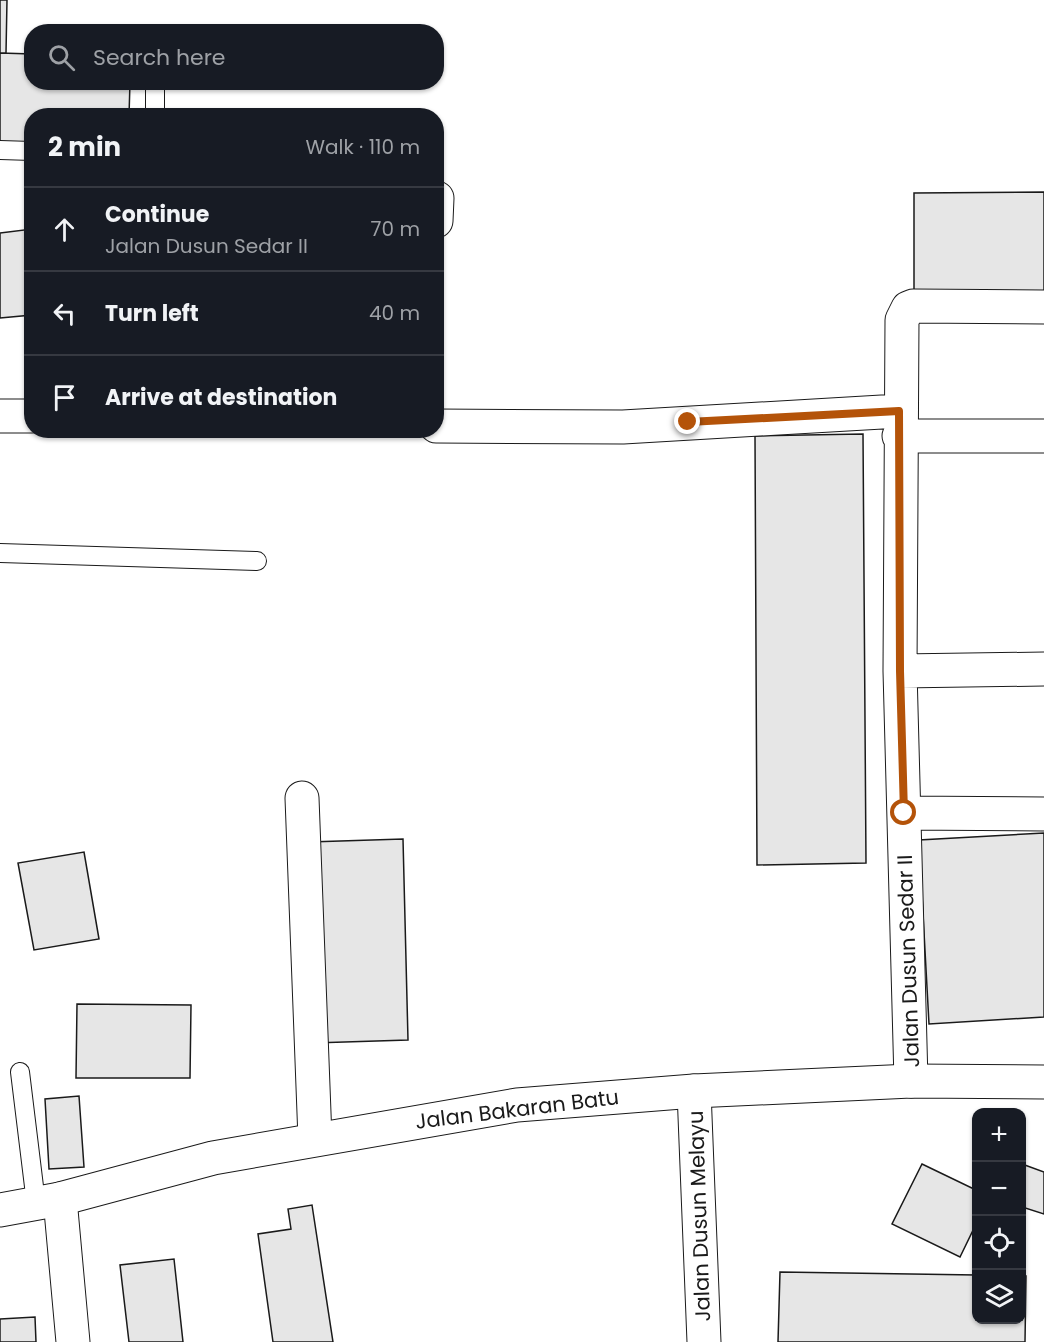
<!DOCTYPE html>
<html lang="en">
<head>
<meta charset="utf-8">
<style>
  :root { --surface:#171b24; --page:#242831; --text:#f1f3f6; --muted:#9ea1a6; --line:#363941 }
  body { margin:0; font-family:Poppins,sans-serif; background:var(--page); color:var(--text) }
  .controls { position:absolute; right:18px; bottom:18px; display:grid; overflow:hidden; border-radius:12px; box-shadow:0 2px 4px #0004 }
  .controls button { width:54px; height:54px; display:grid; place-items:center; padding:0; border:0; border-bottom:2px solid var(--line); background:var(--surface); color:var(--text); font:30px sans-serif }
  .stop { position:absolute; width:18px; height:18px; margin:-14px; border:4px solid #b45309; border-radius:50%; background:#fff }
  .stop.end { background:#b45309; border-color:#fff; box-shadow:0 2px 6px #0008 }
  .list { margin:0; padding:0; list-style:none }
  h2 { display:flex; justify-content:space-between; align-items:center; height:78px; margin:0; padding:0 24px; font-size:26px }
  h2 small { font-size:20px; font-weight:400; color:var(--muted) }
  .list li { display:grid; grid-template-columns:39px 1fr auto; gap:18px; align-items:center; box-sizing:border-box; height:84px; padding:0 24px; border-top:2px solid var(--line) }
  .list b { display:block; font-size:22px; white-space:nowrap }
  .list p { margin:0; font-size:20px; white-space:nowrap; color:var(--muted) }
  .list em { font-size:20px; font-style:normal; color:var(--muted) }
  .icon { flex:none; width:33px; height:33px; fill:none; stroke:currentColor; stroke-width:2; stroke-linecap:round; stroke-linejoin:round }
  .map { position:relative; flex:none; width:1044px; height:1342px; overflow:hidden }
  .search { position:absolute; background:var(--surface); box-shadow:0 2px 4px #0004; left:24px; top:24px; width:420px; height:66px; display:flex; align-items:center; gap:15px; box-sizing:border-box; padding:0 21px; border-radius:24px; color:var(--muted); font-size:22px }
  .panel { position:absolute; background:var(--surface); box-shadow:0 2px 4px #0004; left:24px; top:108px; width:420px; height:330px; border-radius:24px }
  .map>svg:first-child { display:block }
</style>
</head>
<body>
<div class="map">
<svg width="1044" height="1342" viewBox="0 0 1044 1342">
  <rect width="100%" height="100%" fill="#fff"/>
  <path fill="#e6e6e6" stroke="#1a1a1a" stroke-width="1.5" d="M0,0h7l-1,53h-6z
    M0,53l32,1v28h98l-1,34h-97v30l-32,-1z
    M1044,192v111l-130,1v-111z
    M32,229v86l-32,3v-85z
    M863,434l3,429 -109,2 -2,-429z
    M1044,833v184l-115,7 -10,-184z
    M403,839l5,201 -95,3 -4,-201z
    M84,852l15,87 -65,11 -16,-87z
    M77,1004l114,1 -1,73h-114z
    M79,1096l5,71 -35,2 -4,-70z
    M922,1164l54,26v34l-16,33 -68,-33z
    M1022,1164l22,8v42l-22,-7z
    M312,1205l21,137h-60l-15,-108 33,-5 -3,-20z
    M174,1259l9,83h-54l-9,-77z
    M780,1272l196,3v45h46v-44h4l-1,66h-247z
    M35,1317l1,25h-36v-23z"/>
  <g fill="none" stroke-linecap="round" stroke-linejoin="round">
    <defs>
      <path id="lane" d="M155,82v34
        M0,150l32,1
        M0,553l257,8
        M20,1072l16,131"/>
      <path id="street" d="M436,221l1,-23
        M0,416h32
        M436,426l187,1 276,-16
        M899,436h145
        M900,671l144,-2
        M302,798l13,341
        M904,813l140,1
        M911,1081l-11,-410 2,-351 6,-12 5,-2 131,1
        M694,1091l10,251
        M60,1199l13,143"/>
      <path id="highway" d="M0,1210l60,-11 153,-41 304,-53 177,-14 217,-10 133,1"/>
    </defs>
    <use href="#lane" stroke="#1a1a1a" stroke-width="20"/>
    <use href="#street" stroke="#1a1a1a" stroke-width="35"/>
    <use href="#highway" stroke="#1a1a1a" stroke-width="35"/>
    <use href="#lane" stroke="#fff" stroke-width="18"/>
    <use href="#street" stroke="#fff" stroke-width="33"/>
    <use href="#highway" stroke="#fff" stroke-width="33"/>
  </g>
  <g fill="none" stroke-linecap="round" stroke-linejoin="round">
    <path stroke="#b45309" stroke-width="8" d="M688,422l211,-11 1,260 4,142"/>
  </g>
  <g text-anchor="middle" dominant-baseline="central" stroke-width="4.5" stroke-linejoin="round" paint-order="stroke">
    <g font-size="21" fill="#1a1a1a" stroke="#fff">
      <text transform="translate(908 961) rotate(-92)">Jalan Dusun Sedar II</text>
      <text transform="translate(517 1109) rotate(-7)">Jalan Bakaran Batu</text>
      <text transform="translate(699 1216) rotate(-92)">Jalan Dusun Melayu</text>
    </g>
  </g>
</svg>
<div class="controls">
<button>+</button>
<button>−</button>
<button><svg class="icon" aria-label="locate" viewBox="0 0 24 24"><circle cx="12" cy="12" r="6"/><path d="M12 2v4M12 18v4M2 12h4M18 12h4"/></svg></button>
<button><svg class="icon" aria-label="layers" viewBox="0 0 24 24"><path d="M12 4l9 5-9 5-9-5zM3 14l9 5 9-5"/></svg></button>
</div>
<div class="stop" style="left:904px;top:813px"></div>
<div class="stop end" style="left:688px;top:422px"></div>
<div class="search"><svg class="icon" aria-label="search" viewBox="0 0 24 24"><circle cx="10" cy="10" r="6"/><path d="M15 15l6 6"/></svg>Search here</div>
<section class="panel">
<h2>2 min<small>Walk · 110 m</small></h2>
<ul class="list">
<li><svg class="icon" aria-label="ahead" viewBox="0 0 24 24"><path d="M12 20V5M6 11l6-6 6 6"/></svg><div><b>Continue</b><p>Jalan Dusun Sedar II</p></div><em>70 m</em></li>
<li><svg class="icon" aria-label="left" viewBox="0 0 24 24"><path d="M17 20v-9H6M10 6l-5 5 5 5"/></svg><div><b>Turn left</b></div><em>40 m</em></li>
<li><svg class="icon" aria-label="arrive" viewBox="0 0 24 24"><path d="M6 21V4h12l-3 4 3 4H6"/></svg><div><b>Arrive at destination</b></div></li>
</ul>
</section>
</div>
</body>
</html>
